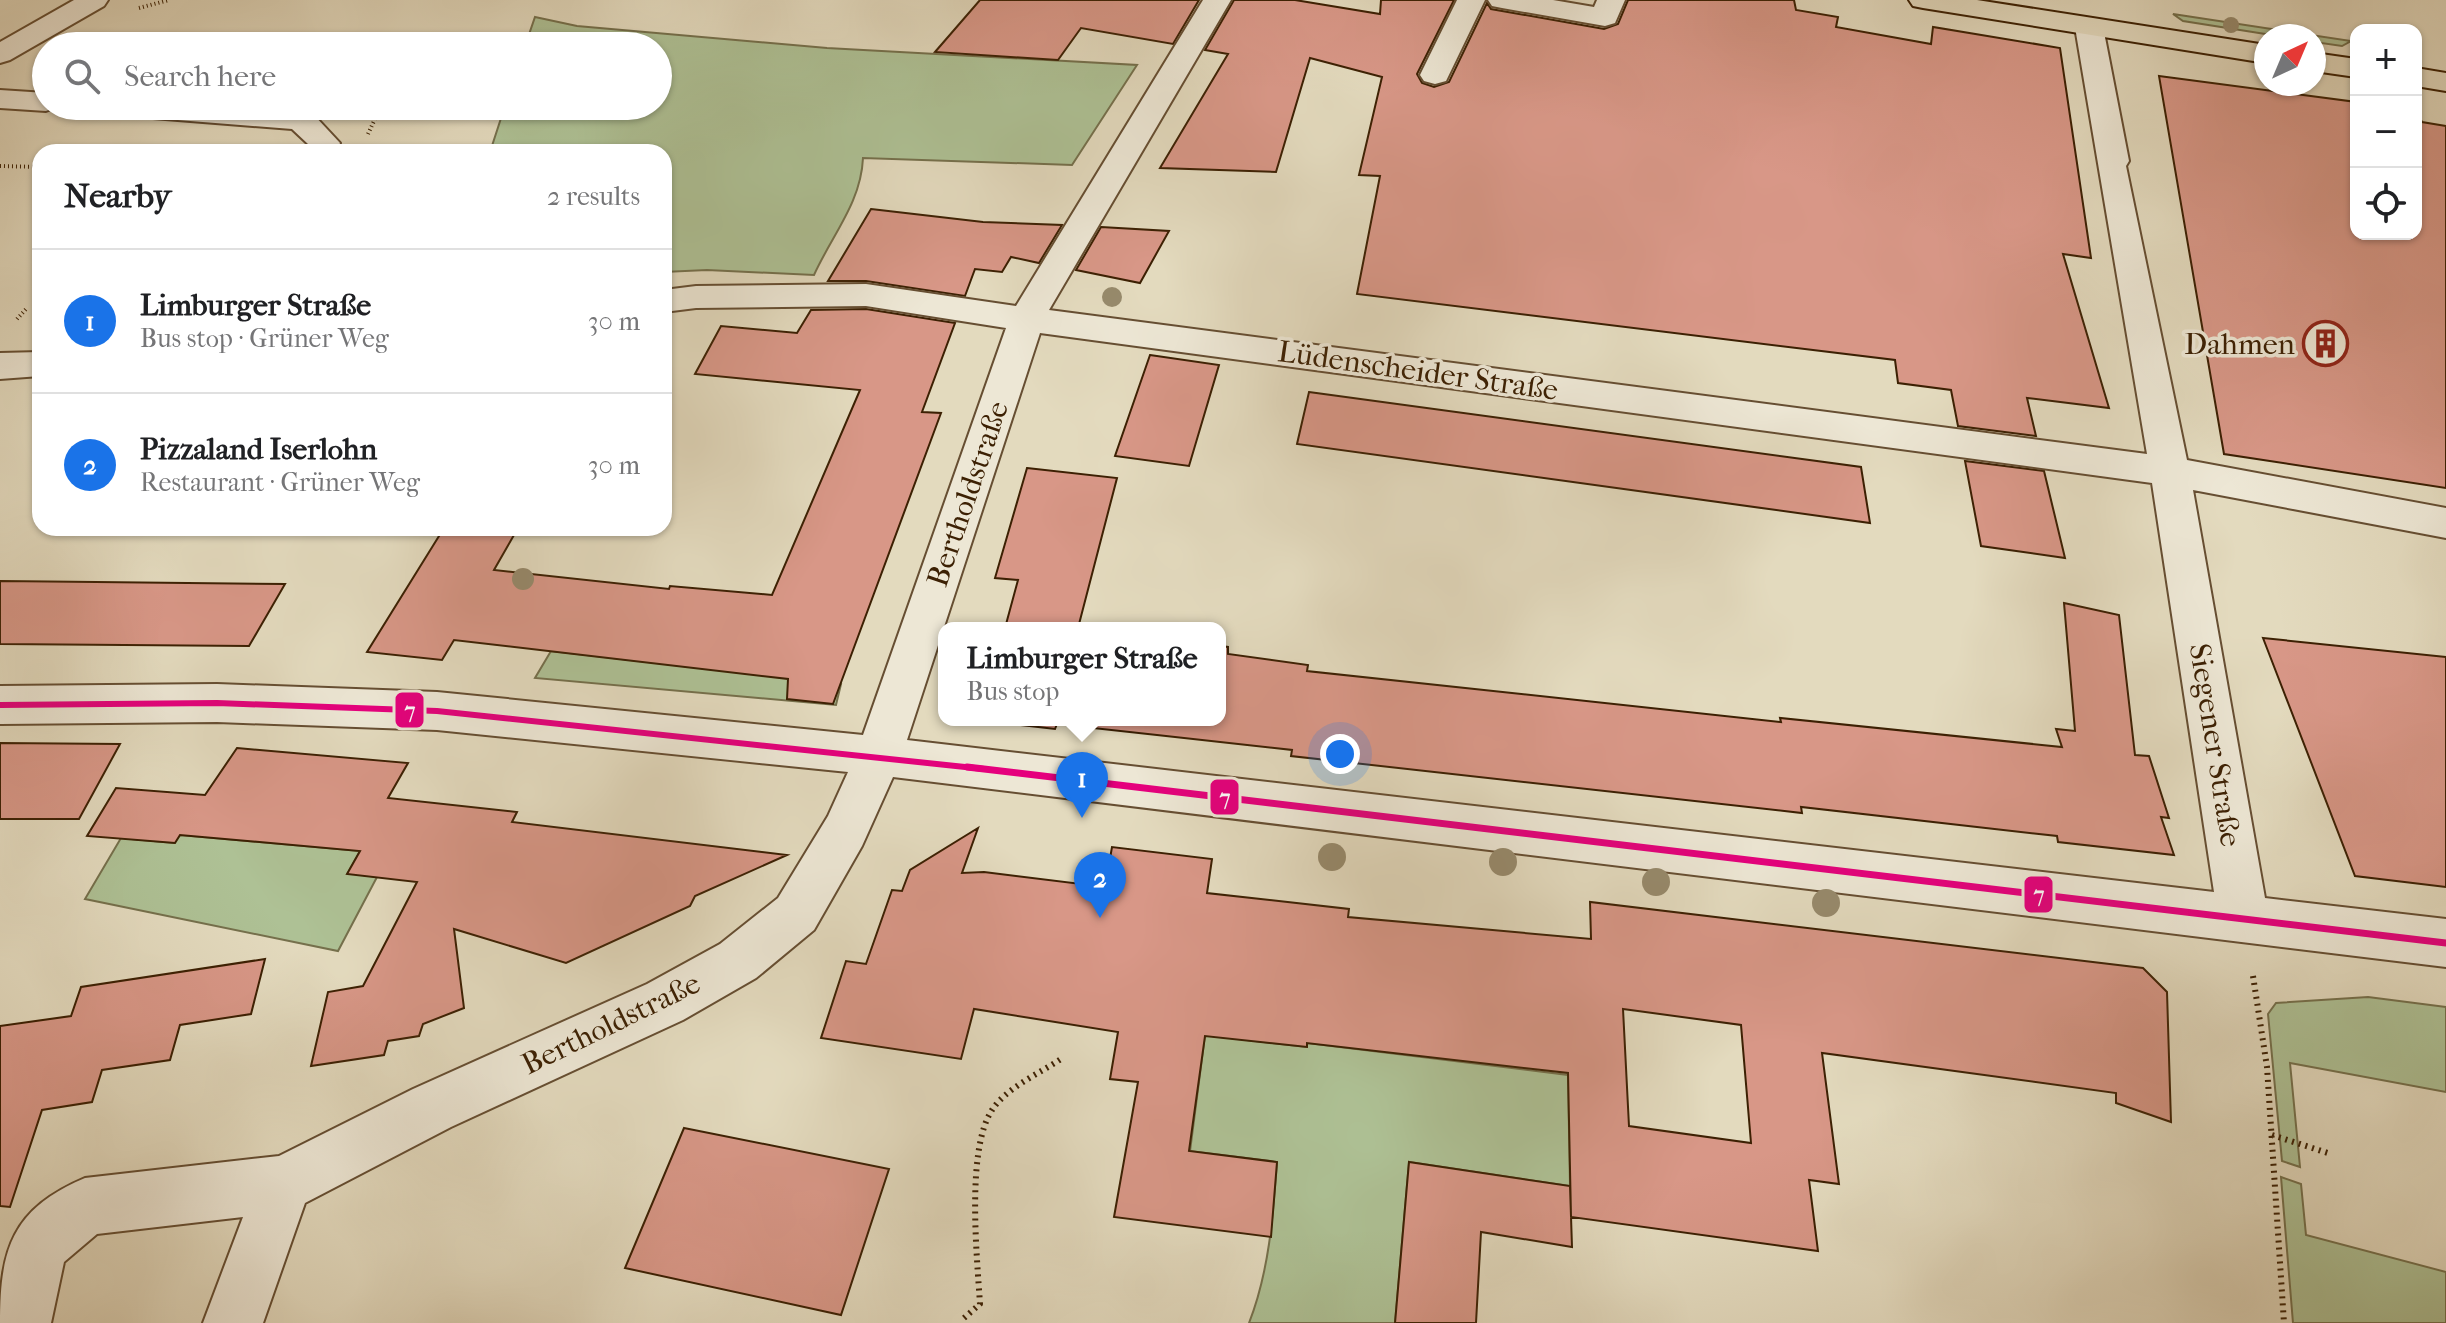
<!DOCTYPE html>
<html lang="en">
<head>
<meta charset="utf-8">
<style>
  :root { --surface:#fff; --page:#f2f2f2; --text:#202124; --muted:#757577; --line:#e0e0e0; --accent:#1a73e8 }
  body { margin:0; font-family:"IM FELL French Canon",serif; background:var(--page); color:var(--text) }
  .controls { position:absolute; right:24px; top:24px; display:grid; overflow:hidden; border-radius:16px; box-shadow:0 2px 6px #0004 }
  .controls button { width:72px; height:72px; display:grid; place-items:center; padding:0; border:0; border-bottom:2px solid var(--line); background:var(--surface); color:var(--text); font:40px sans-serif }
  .compass { position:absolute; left:2254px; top:24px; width:72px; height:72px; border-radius:50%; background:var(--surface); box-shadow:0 2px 6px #0004; rotate:44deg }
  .you { position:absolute; left:1340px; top:754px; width:28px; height:28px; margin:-20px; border:6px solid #fff; border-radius:50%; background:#1a73e8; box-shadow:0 0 0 12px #1a73e833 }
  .badge { display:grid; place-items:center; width:52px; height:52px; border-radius:50%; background:var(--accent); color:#fff; font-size:26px; font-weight:700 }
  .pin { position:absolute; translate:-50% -66px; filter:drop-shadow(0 2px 4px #0008) }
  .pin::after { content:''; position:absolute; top:42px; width:28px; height:24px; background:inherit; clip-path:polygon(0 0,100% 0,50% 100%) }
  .popup { position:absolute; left:938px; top:622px; width:288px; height:104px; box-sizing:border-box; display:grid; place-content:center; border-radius:16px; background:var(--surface); filter:drop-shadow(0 2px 6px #0005); font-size:26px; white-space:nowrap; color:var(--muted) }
  .popup b { font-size:30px; color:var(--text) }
  .popup::after { content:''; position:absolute; left:50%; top:100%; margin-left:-16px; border:16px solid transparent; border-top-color:var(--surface) }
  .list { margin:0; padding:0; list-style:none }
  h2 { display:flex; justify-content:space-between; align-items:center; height:104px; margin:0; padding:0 32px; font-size:34px }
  h2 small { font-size:26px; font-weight:400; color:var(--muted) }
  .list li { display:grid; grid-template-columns:52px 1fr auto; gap:24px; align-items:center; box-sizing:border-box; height:144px; padding:0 32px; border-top:2px solid var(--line) }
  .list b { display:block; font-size:30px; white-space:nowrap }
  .list p { margin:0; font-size:26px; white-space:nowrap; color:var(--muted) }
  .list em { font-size:26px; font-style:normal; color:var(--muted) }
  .icon { flex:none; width:44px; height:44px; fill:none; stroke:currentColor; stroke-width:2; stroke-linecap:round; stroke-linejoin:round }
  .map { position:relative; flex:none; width:2446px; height:1323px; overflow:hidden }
  .search { position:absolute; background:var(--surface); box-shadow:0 2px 6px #0004; left:32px; top:32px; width:640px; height:88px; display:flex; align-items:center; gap:20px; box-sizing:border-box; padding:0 28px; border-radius:44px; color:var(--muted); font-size:30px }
  .panel { position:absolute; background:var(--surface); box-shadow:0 2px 6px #0004; left:32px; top:144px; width:640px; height:392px; border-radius:24px }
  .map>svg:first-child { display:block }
</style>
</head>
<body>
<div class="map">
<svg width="2446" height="1323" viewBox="0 0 2446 1323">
  <rect width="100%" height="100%" fill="#e3dabe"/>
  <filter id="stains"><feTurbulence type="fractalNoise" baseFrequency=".0025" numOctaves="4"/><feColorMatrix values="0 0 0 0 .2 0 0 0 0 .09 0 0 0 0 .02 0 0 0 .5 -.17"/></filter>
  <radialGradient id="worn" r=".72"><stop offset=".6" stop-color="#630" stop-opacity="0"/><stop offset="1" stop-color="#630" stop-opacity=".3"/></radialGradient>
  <path fill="#aec195" stroke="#75704c" stroke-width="2" d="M2173,14l178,27 -9,5 -28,-4v-6h-36l-95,-15z
    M535,17l42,9 250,22 310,17 -65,100 -209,-7c-2,45 -31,77 -49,117l-107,-5 -43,2v-120h-174l15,-46h153v-60h-133z
    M551,651l290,33 -5,21 -301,-27z
    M180,835l180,16 -12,22 29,4 -39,74 -253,-52 36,-61 53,5z
    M2368,997l78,10v85l-156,-29 10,104 -18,-6 -14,-147 8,-11z
    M1205,1035l101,12 1,-4 261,32 2,111 -161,-24 -14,161h-146c20,-51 24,-106 28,-161l-87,-11z
    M2281,1177l20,7 5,51 140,37v51h-153z"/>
  <path fill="#d89787" stroke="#3c2003" stroke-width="2" fill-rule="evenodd" d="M980,0h219l-26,44 -92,-16 -23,32 -123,-8z
    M1234,0h61l85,14 1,-14h73l-37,74 5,9 12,4 15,-5 38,-79 4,6 113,20 14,-5 10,-24h166l2,10 42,7 -2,10 95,17 2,-17 127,21 31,210 -28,-4 46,154 -82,-10 9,38 -78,-10 -7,-36 -53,-7 -3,-23 -538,-66 23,-118 -21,-1 23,-98 -72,-19 -34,114 -116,-4 68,-114 -23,-4z
    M2159,76l197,26v132h60v-123l6,11 24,4v362l-222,-34z
    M871,209l112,13 79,3 -23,38 -28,-6 -9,15 -27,-3 -10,27 -99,-15h-38z
    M1101,227l68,4 -29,52 -64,-13z
    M866,309l89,14 -33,89 19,1 -108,291 -46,-5 1,-20 -334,-39 -12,20 -75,-8 77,-124h74l-24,42 175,19 1,-3 102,9 88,-205 -165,-16 26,-48 76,7 14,-23z
    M1150,355l69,10 -30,101 -74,-10z
    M1309,392l552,75 9,56 -573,-79z
    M1965,461l79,10 21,87 -84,-12z
    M1027,468l90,10 -39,150h-73l13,-48 -23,-2z
    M0,581l96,1 189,2 -36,62 -249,-2z
    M2064,603l55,12 16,140 14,1 20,62 -8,-1 13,38 -116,-13 -1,-6 -256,-29 1,6 -511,-57 1,-6 -135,-15 -100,-11 -2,5 -76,-9h241v-74l8,1v7l80,11 -1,6 474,51 -1,-4 282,29 -6,-18 19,2z
    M2263,638l183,19v230l-91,-11z
    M0,743l120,1 -41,75h-79z
    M237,748l171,15 -20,35 129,14 -5,10 275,33 -92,41 -5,10 -124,57 -112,-34 10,79 -41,16 -4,12 -31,5 -4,14 -73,11 17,-74 35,-6 54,-104 -70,-8 13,-23 -180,-16 -5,8 -88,-7 29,-48 89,7z
    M978,828l-16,45 22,-1 121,15 7,-40 100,12 -5,34 142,16 -1,8 243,22 -1,-37 553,66 24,24 4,130 -55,-19v-10l-294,-40 17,131 -30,-4 9,71 -247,-34 -3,-144 -261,-30v4l-102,-11 -16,115 88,11 -6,75 -157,-20 24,-135 -28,-3 8,-47 -144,-23 -13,50 -140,-21 25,-77 20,3 26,-74 10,1 8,-21zM1623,1009l118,16 10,118 -122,-17z
    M265,959l-14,55 -71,11 -10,35 -68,10 -10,32 -50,8 -32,97 -10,-1v-180l71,-10 10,-29z
    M684,1128l205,41 -48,146 -216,-47z
    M1409,1162l161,24 2,61 -91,-15 -5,91h-81z"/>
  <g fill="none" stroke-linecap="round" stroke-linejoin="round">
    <defs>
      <path id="minor" d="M74,0h34l-4,6 -94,54 -10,3v-21z
        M1203,0h28l-182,310 1098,144 -72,-427 4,-6 10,-3 10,3 4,6 26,134 -3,5 61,294 259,48v30l-253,-48 72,408 181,21v48l-1553,-190 -31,69 -48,84 -58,48 -73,42 -232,107 -146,76 -42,120h-60l40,-106 -146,17 -33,28 -13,61h-51c0,-74 12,-114 85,-145l194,-22 134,-67 234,-105 73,-40 58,-46 50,-82 20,-44 -411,-42 -220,-8 -217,2v-38l217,-2 220,8 426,43 143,-407 -140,-22 -170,2 -32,4v-22l32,-4 170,-2 150,22zM1040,333l1112,150 62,409 -1307,-152z
        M1457,0h28l-39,81 -11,3 -11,-3 -4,-6z
        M1488,0h65l41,7 3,-7h28l-10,23 -10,3 -103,-18 -10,-2z
        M0,90l46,3v13h13l-13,5 -46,-3z
        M100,106h158l44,6 11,2 27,29 -4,9h-32l4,-8 -16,-15 -177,-14 -11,-2z
        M40,352v24l-40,3v-26z"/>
      <path id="major" d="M1909,0h68l289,45v18l-343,-55 -10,-2z
        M2314,53l42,6v18l-42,-6z
        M2416,68l30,5v18l-30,-5z"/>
    </defs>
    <use href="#minor" stroke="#664e32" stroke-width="4"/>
    <use href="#major" stroke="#3c2003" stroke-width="4"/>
    <path stroke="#3c2003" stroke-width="4" stroke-dasharray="1 3" stroke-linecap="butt" d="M139,8l30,-8
      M368,134l13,-28
      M0,166l40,1
      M17,319l10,-11"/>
    <path stroke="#3c2003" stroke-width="6" stroke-dasharray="2 5" stroke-linecap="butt" d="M2253,976l14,91 17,256
      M2272,1135l59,19
      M964,1318l16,-14c-3,-48 -14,-154 12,-194 14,-22 48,-37 69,-51"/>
    <use href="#minor" fill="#ede7d5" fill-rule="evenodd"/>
    <use href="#major" fill="#e3dabe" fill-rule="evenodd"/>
    <defs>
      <path id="bus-1-far1" d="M0,705l217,-2 220,8 547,58"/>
      <path id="bus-1" d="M967,767l1479,176"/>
    </defs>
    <use href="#bus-1-far1" stroke="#ede7d5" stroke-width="12"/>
    <use href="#bus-1" stroke="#ede7d5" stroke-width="13"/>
    <use href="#bus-1-far1" stroke="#e5007d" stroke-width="6"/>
    <use href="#bus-1" stroke="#e5007d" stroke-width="7"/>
  </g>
  <g fill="#978a6c">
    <circle cx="2231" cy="25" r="8"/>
    <circle cx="1112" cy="297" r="10"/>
    <circle cx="523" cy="579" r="11"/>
    <circle cx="1332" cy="857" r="14"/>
    <circle cx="1503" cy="862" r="14"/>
    <circle cx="1656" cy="882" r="14"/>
    <circle cx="1826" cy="903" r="14"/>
  </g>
  <defs>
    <symbol id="building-ring" viewBox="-11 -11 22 22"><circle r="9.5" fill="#ede7d5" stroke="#8f2418" stroke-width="1.5"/><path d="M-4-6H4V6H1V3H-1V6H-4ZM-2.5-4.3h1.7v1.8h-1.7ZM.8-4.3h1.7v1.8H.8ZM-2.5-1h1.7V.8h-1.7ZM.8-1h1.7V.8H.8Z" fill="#8f2418"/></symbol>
  </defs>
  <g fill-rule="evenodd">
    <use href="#building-ring" x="2300" y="318" width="51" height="51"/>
  </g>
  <g text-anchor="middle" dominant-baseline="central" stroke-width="7" stroke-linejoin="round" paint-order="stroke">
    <g font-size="30" fill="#3c2003" stroke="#ede7d5" text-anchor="end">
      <text x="2295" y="344">Dahmen</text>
    </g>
    <g font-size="30" fill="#3c2003" stroke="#ede7d5">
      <text transform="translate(1418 371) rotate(8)">Lüdenscheider Straße</text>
      <text transform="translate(968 494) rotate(-71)">Bertholdstraße</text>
      <text transform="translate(2215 745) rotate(81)">Siegener Straße</text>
      <text transform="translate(611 1024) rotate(-26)">Bertholdstraße</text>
    </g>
  </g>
  <g stroke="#ede7d5" stroke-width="3">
    <rect x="394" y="691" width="31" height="38" rx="8" fill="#e5007d"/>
    <rect x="1209" y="778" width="31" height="38" rx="8" fill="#e5007d"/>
    <rect x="2023" y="875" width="31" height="39" rx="8" fill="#e5007d"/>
  </g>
  <g font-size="22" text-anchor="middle" font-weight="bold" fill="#fff">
    <text x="410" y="718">7</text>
    <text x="1225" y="805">7</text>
    <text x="2039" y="902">7</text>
  </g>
  <rect width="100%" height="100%" filter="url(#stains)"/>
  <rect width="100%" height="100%" fill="url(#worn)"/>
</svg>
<div class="controls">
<button>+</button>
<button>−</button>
<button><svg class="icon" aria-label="locate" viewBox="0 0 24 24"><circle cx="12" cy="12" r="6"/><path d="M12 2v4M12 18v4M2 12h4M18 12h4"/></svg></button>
</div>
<svg class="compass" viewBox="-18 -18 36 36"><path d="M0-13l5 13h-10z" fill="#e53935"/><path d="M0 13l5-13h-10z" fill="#757577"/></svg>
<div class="you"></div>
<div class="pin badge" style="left:1082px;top:818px">1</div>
<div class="popup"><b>Limburger Straße</b>Bus stop</div>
<div class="pin badge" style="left:1100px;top:918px">2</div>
<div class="search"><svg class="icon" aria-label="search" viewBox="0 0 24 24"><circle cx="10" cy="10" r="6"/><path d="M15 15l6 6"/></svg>Search here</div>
<section class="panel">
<h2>Nearby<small>2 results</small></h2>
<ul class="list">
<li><span class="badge">1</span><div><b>Limburger Straße</b><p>Bus stop · Grüner Weg</p></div><em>30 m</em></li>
<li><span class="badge">2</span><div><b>Pizzaland Iserlohn</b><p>Restaurant · Grüner Weg</p></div><em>30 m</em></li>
</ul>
</section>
</div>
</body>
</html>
